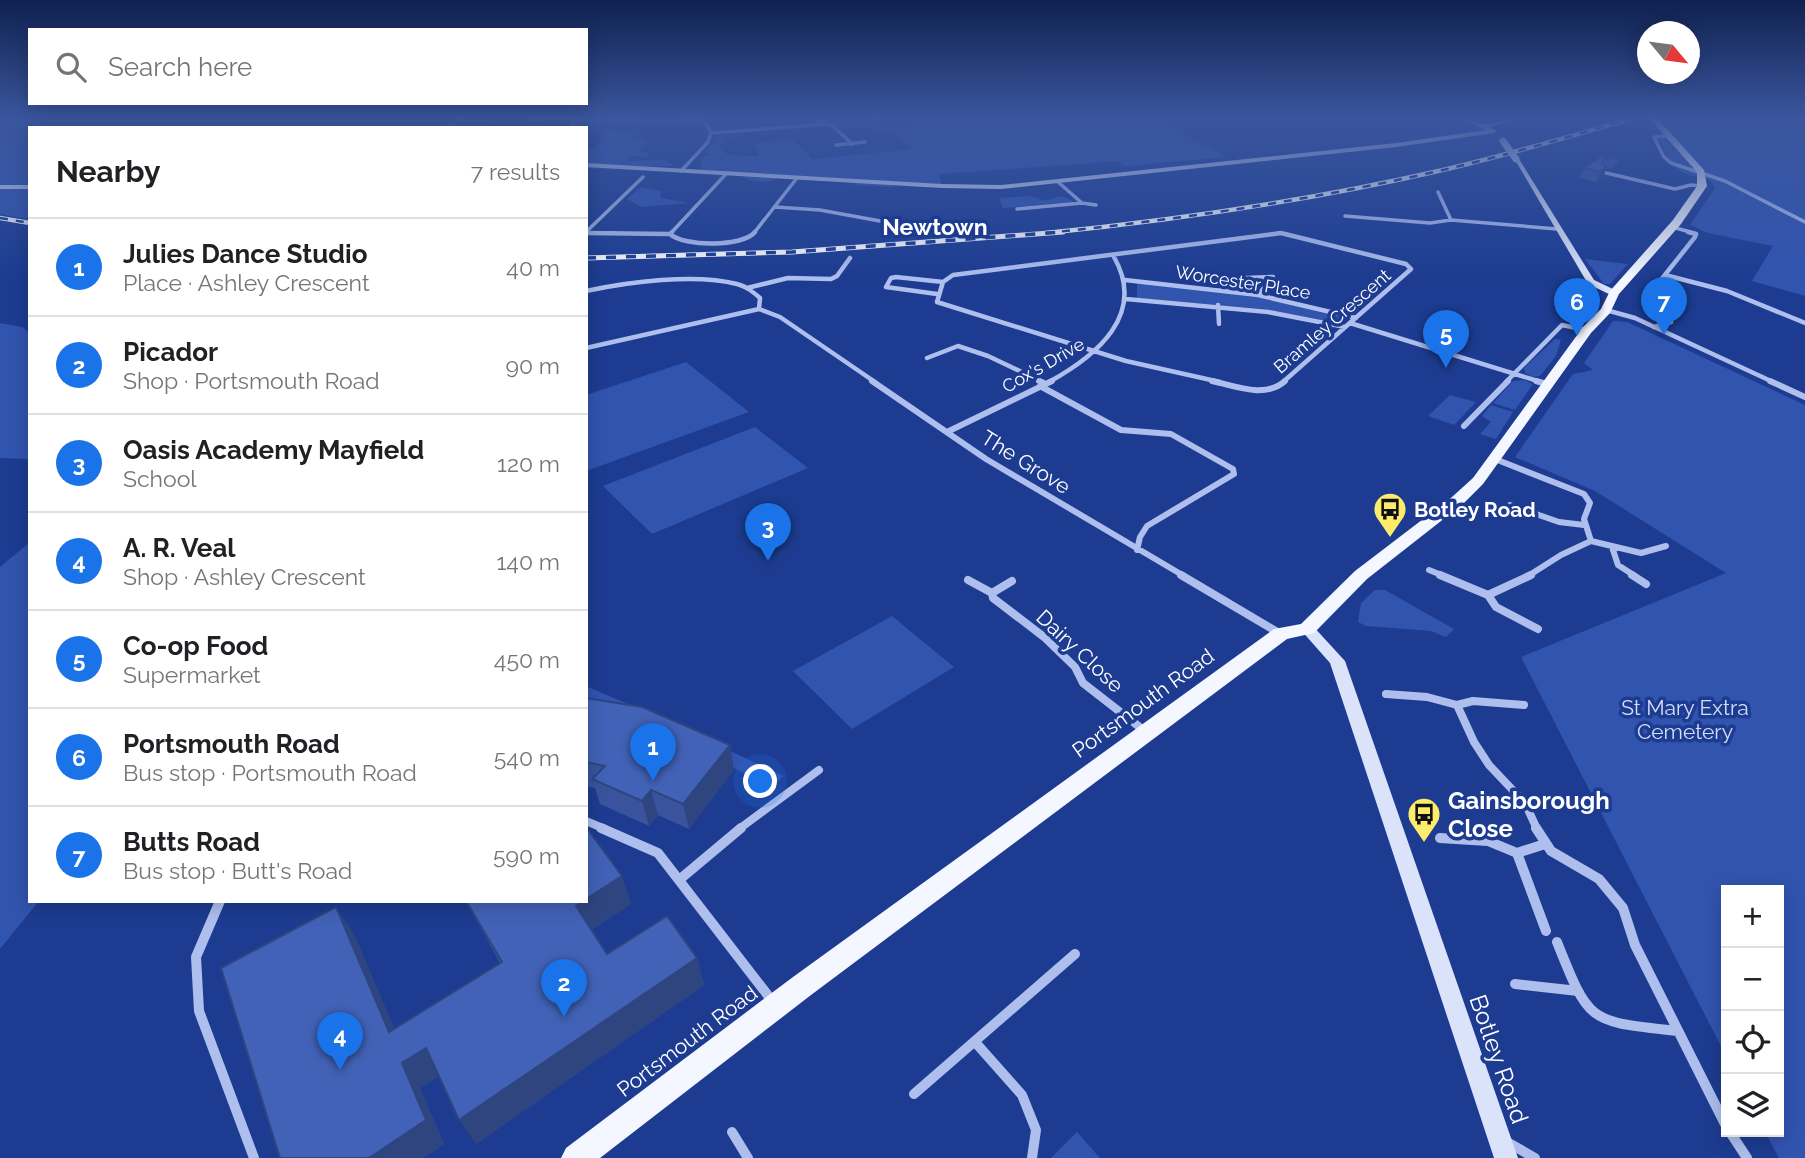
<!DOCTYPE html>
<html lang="en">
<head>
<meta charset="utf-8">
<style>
  :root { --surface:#fff; --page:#f6f6f6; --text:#202124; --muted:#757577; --line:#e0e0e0; --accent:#1a73e8 }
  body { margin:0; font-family:Raleway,sans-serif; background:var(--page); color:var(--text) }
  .controls { position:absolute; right:21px; bottom:21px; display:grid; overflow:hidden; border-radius:0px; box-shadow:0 4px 18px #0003 }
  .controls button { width:63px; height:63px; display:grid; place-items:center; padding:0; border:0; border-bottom:2px solid var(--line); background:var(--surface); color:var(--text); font:35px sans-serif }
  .compass { position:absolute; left:1637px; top:21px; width:63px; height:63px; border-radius:50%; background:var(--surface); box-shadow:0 4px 18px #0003; rotate:119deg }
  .you { position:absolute; left:761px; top:782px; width:24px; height:24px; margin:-18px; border:5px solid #fff; border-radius:50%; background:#1a73e8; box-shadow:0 0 0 10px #1a73e833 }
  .badge { display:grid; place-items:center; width:46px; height:46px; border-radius:50%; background:var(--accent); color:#fff; font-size:23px; font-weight:700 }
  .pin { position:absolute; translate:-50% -58px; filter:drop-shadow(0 2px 4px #0008) }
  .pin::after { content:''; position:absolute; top:37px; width:24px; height:21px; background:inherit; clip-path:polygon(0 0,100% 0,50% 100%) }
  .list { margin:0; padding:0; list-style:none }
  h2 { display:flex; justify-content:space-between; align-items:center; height:91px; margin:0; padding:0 28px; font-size:30px }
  h2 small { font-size:23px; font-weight:400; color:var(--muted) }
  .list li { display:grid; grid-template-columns:46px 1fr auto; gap:21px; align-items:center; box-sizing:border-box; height:98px; padding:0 28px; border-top:2px solid var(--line) }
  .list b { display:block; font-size:26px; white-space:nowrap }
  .list p { margin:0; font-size:23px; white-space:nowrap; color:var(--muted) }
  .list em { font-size:23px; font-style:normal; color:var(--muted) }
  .icon { flex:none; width:38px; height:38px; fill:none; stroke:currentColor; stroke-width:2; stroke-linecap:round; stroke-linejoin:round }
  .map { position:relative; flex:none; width:1805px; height:1158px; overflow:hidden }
  .search { position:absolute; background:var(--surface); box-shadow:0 4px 18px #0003; left:28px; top:28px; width:560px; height:77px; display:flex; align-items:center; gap:18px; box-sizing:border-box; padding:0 24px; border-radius:0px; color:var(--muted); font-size:26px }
  .panel { position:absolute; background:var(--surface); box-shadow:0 4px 18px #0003; left:28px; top:126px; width:560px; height:777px; border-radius:0px }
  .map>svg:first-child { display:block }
</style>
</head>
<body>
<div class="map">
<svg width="1805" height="1158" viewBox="0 0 1805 1158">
  <rect width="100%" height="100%" fill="#1d3c91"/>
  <path fill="#3154af" d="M0,118h499l-12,10h-457v91l-30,-5z
    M844,118h23l21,11 69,-9 -2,-2h194l79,39 -103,9 -7,-5 -179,13 3,12 -47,-2 -3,3 -38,-2 2,-3 -85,-6 4,4c-12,3 -21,3 -31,-2l3,-3 -46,-6v-10l9,-5 -6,-1 14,-18h26l-21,3 3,5 -7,3 9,9 31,1 -4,-13 38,-4 19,20 102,-10 -23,-17 -23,-5 -27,1 -14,-7z
    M1659,118h146v178l-53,-15 21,-35 -65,-13 -18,-8 25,-37 -5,-8c-33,-7 -38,-9 -51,-43l11,-5z
    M607,130l31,2 -4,7 14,1 -9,11 10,2 -3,4 -14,-1 -4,5 35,-1 13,6 -58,1 -4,3 -28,-2v-20h9l9,-9 -4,-2z
    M641,187l19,4 1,7 29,5 -48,4 -15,-8z
    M1030,196c5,1 12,6 17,4 6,-1 16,-8 26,2l-70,6 -4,-10z
    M1585,259l43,5 -18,20h-6z
    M1137,282l126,16 83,21 -1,3 -10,1 -72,-14 -126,-11z
    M1613,321l14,1 178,83v753h-26l-14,-26h14v-242h-53v166l-205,-399 205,-84 -131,-82 -80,-34 58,-83 20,-4 -9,-7z
    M0,323l22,4 8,6v126l-30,-1z
    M1555,339l6,1 -5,16 -16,20 -7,1 -8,-4 -1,-5z
    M686,362l63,50 -163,59v-76z
    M1524,380l9,4 -18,26 -22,-7 20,-22z
    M1450,395l26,7 -22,23 -26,-9z
    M1491,405l22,7 -17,27 -16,-5 11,-12 -9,-6z
    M755,427l53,41 -156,66 -49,-48z
    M30,542v359h9l-39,48v-382z
    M1375,590h10l69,39 -8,8 -15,-6 -65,-5 -8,-4 3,-19z
    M892,616l62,51 -102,62 -59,-58z
    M586,686l88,38 109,52 -10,10 -122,-55 -65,-11z
    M1077,1132l23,26h-49z"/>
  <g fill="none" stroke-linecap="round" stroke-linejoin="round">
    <path stroke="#a1b8ef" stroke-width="2.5" d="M446,128l17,-10"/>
    <path stroke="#aebfee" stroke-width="3.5" d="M544,118l120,3 39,-2
      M812,118l21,8 19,18
      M530,119h12
      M871,120l12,-2
      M569,128l8,-8
      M711,133l116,-9
      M1666,136l-12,1 10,20 7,6 54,18 80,41
      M836,145l29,-3
      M681,171l27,-29 3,-9 -8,-15
      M1602,172l73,17 16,-4 11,1
      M1438,192l13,28
      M1082,203l14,2
      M775,207l45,3 93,17 -3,4
      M1017,209l65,-6 -24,-21
      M1345,216l85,7 21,-3 106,9
      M1672,227l22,6
      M586,232l57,-55
      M586,233h29
      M671,233l55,-59
      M754,233l43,-55
      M1278,233h4"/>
    <path stroke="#aebfee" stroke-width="4.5" d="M672,232l-2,2c14,13 73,13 85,-2
      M586,233l84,1
      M1665,275l62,16 78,32
      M1125,280l133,15 98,23
      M747,288l41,-10 43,1 6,-3 13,-18
      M1222,289l24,-11 27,-1 -15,18
      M586,291c42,-9 109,-18 151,-7 9,2 16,8 23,14l-1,11
      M937,294l-51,-7 5,-9 5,-1 47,5
      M1126,299l142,13 77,15
      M1218,305l1,19
      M1606,310l29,8 138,64
      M1350,323l191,59
      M1654,327l17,-5 -6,-7 -21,-11 1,-4 50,-63 1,-3 -8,-2
      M586,348l173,-39 21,8 95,65
      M927,358l31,-12 30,10 55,26
      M1049,382c47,-26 98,-67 65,-125
      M1220,382l-94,-21 -189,-59 6,-20 10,-7 328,-42 125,31 5,5 -128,113
      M1506,382l56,-57 25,5"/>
    <path stroke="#aebfee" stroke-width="6" d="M872,381l114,78 198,117
      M1039,381l5,2
      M1212,381c23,5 53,18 73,0
      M1536,381l14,4
      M1770,381l35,16
      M1040,386l81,44 50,4 62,35 1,5 -87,52 -7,11 -3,13
      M1464,426l44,-45
      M947,432l105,-51
      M1495,459l89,35 6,9 -6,16 7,22 50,12 25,-7
      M1510,505l49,17 25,3
      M1612,547l6,18 17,11
      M1429,570l15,6
      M1528,576l33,-21 30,-14"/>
    <path stroke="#aebfee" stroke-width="8" d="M1181,575l98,58
      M1440,575l48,20
      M1531,575l-43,20 8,12 42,22
      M1632,575l14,9
      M968,580l24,13 1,5 51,39 31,30 8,16 63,49
      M992,593l20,-12
      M1386,694l41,3 30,8
      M1524,705l-51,-4 -16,4 17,37 15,23 36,38 12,26
      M586,821l19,8
      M739,829l80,-59"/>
    <path stroke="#aebfee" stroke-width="10" d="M601,828l57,25 115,149
      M1536,828l15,23 48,28 24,29 12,37 91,181
      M1440,838l48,3 29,12 29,78
      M1517,853l28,-9
      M679,880l62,-52
      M220,901l-24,56 3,54 55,147
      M1557,942c33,83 32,79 121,89
      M1515,984l63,7
      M975,1042l47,53 14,35 -4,28
      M914,1094l161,-140
      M732,1132l16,26
      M1730,1132l17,26
      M1507,1142l28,16"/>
    <path fill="#dae3fa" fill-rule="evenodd" d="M1460,118c9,0 15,5 23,6 10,1 24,-6 35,-6l-29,9 7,3 -2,3 -98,14 -395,42 -59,-1 -356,-21v-4l356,21 59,1 395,-42 90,-13z
      M1514,158l5,1 75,121 23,11v4h-6l-23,-11z
      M0,185h30v4h-30z
      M1307,624l5,1 33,36 173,497h-24l-164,-495 -30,-34z"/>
    <path fill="#f4f7ff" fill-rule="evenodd" d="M1649,118h8l47,52 3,16 -26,38 -62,70 -9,19 -19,20 -108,151 -19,19 -97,76 -53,54 -27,6 -476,356 -211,163h-39l5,-10 227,-171 481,-348 27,-5 54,-53 97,-74 21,-19 110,-151 18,-18 9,-18 63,-71 24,-34v-14z"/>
    <defs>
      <path id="rail-far1" d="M0,218l30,5
        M1046,233c130,-13 260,-32 388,-61 67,-15 134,-35 200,-54"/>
      <path id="rail" d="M586,258l206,-6 271,-20"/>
    </defs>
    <use href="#rail-far1" stroke="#fff" stroke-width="4.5"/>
    <use href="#rail" stroke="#fff" stroke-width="5"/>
    <use href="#rail-far1" stroke="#1d3c91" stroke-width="2.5" stroke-dasharray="8" stroke-linecap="butt"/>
    <use href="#rail" stroke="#1d3c91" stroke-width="3.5" stroke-dasharray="10" stroke-linecap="butt"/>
    <path stroke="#dae3fa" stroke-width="7" d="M1503,141l13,18"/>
  </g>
  <path fill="#39549d" d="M1602,156l17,3 -5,9 -8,1 -3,8 -7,5 -16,-4 4,-10z
    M586,698l144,47 4,25 -45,59 -31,-14 -9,11 -49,-22 -5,-16 -9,-2z
    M466,901h120l45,3 -40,26 16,24 90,4 7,27 -228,159 -37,-68 -19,12 24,56 -21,14 -69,-224 40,95 106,-66z"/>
  <path fill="#2e4580" d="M1607,167l-4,10 -7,5 4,-10z
    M730,745l4,25 -45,59 -6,-25z
    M651,790l7,25 -9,11 -7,-25z
    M622,876l9,28 -45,29 -10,-27 7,-5h3v-2z
    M336,907l18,27 53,124 -18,-26z
    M697,958l7,27 -228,159 -17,-24z
    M426,1048l17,25 -23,15 24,56 -21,14h-54l33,-95z"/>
  <path fill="#4262b7" stroke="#2e4580" stroke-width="2" d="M1602,156l17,3h-16l-1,5 5,3 -7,5 -16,-4z
    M586,698l56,9 88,38 -47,59 -32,-14 -9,11 -50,-22 13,-13 -19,-4z
    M586,827l36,49 -36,23z
    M466,901h117l-7,5 31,48 60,-38 30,42 -238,162 -33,-72 -24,15 24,57 -57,38h-89l-59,-190 115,-61 53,125 113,-70z"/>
  <linearGradient id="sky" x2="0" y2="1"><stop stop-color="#102150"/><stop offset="0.42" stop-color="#3a569d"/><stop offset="1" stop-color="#3a569d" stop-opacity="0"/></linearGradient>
  <rect width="1805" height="280" fill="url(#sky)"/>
  <defs>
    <symbol id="bus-pin" viewBox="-11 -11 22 30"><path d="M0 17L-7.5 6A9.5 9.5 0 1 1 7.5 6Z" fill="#fdec6c" stroke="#1d3c91"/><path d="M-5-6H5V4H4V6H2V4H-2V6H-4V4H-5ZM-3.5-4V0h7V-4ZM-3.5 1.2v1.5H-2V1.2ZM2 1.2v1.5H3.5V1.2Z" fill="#111"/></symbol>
  </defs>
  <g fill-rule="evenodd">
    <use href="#bus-pin" x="1371" y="490" width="38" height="52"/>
    <use href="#bus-pin" x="1405" y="795" width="38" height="52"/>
  </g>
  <g text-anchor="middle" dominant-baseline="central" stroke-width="7" stroke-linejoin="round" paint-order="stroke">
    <g font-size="18" fill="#fff" stroke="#1d3c91">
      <text transform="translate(1243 282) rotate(9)">Worcester Place</text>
      <text transform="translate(1332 321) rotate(-41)">Bramley Crescent</text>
      <text transform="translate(1043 365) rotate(-30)">Cox's Drive</text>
    </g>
    <g font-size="21" fill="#fff" stroke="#1d3c91">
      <text transform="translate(1026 462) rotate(32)">The Grove</text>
      <text transform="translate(1080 651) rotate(43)">Dairy Close</text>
      <text transform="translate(1143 703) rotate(-36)">Portsmouth Road</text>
      <text transform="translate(687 1041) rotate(-37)">Portsmouth Road</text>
    </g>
    <g font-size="21" font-weight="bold" fill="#fff" stroke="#1d3c91" text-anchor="start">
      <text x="1414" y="509">Botley Road</text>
    </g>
    <g font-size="21" fill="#d3defa" stroke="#1d3c91">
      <text x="1685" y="707">St Mary Extra<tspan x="1685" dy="24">Cemetery</tspan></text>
    </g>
    <g font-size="23" font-weight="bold" fill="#fff" stroke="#1d3c91">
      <text x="935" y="226">Newtown</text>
    </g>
    <g font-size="24" font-weight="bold" fill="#fff" stroke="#1d3c91" text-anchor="start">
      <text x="1448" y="800">Gainsborough<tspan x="1448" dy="28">Close</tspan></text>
    </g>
    <g font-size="24" fill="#fff" stroke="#1d3c91">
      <text transform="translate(1499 1059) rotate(71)">Botley Road</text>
    </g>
  </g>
</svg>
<div class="controls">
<button>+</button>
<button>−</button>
<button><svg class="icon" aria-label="locate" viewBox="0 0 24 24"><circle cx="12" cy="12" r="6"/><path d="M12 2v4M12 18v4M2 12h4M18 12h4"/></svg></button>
<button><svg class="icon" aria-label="layers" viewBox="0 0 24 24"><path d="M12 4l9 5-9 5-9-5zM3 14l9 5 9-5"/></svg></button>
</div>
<svg class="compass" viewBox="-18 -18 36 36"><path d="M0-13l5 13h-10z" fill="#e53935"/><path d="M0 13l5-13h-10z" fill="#757577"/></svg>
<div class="you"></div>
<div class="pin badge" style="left:653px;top:781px">1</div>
<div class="pin badge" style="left:564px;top:1017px">2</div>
<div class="pin badge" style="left:768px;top:561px">3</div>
<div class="pin badge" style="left:340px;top:1070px">4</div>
<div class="pin badge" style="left:1446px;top:368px">5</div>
<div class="pin badge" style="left:1577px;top:336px">6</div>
<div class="pin badge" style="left:1664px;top:335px">7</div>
<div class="search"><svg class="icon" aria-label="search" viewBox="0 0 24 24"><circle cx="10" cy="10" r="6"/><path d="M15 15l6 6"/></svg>Search here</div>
<section class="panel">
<h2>Nearby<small>7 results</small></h2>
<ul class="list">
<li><span class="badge">1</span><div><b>Julies Dance Studio</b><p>Place · Ashley Crescent</p></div><em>40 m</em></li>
<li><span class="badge">2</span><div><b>Picador</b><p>Shop · Portsmouth Road</p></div><em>90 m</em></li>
<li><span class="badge">3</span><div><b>Oasis Academy Mayfield</b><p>School</p></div><em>120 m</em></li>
<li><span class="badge">4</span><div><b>A. R. Veal</b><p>Shop · Ashley Crescent</p></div><em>140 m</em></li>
<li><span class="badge">5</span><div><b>Co-op Food</b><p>Supermarket</p></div><em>450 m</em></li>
<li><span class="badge">6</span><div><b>Portsmouth Road</b><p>Bus stop · Portsmouth Road</p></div><em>540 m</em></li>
<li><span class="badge">7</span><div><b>Butts Road</b><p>Bus stop · Butt's Road</p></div><em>590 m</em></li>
</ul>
</section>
</div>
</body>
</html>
